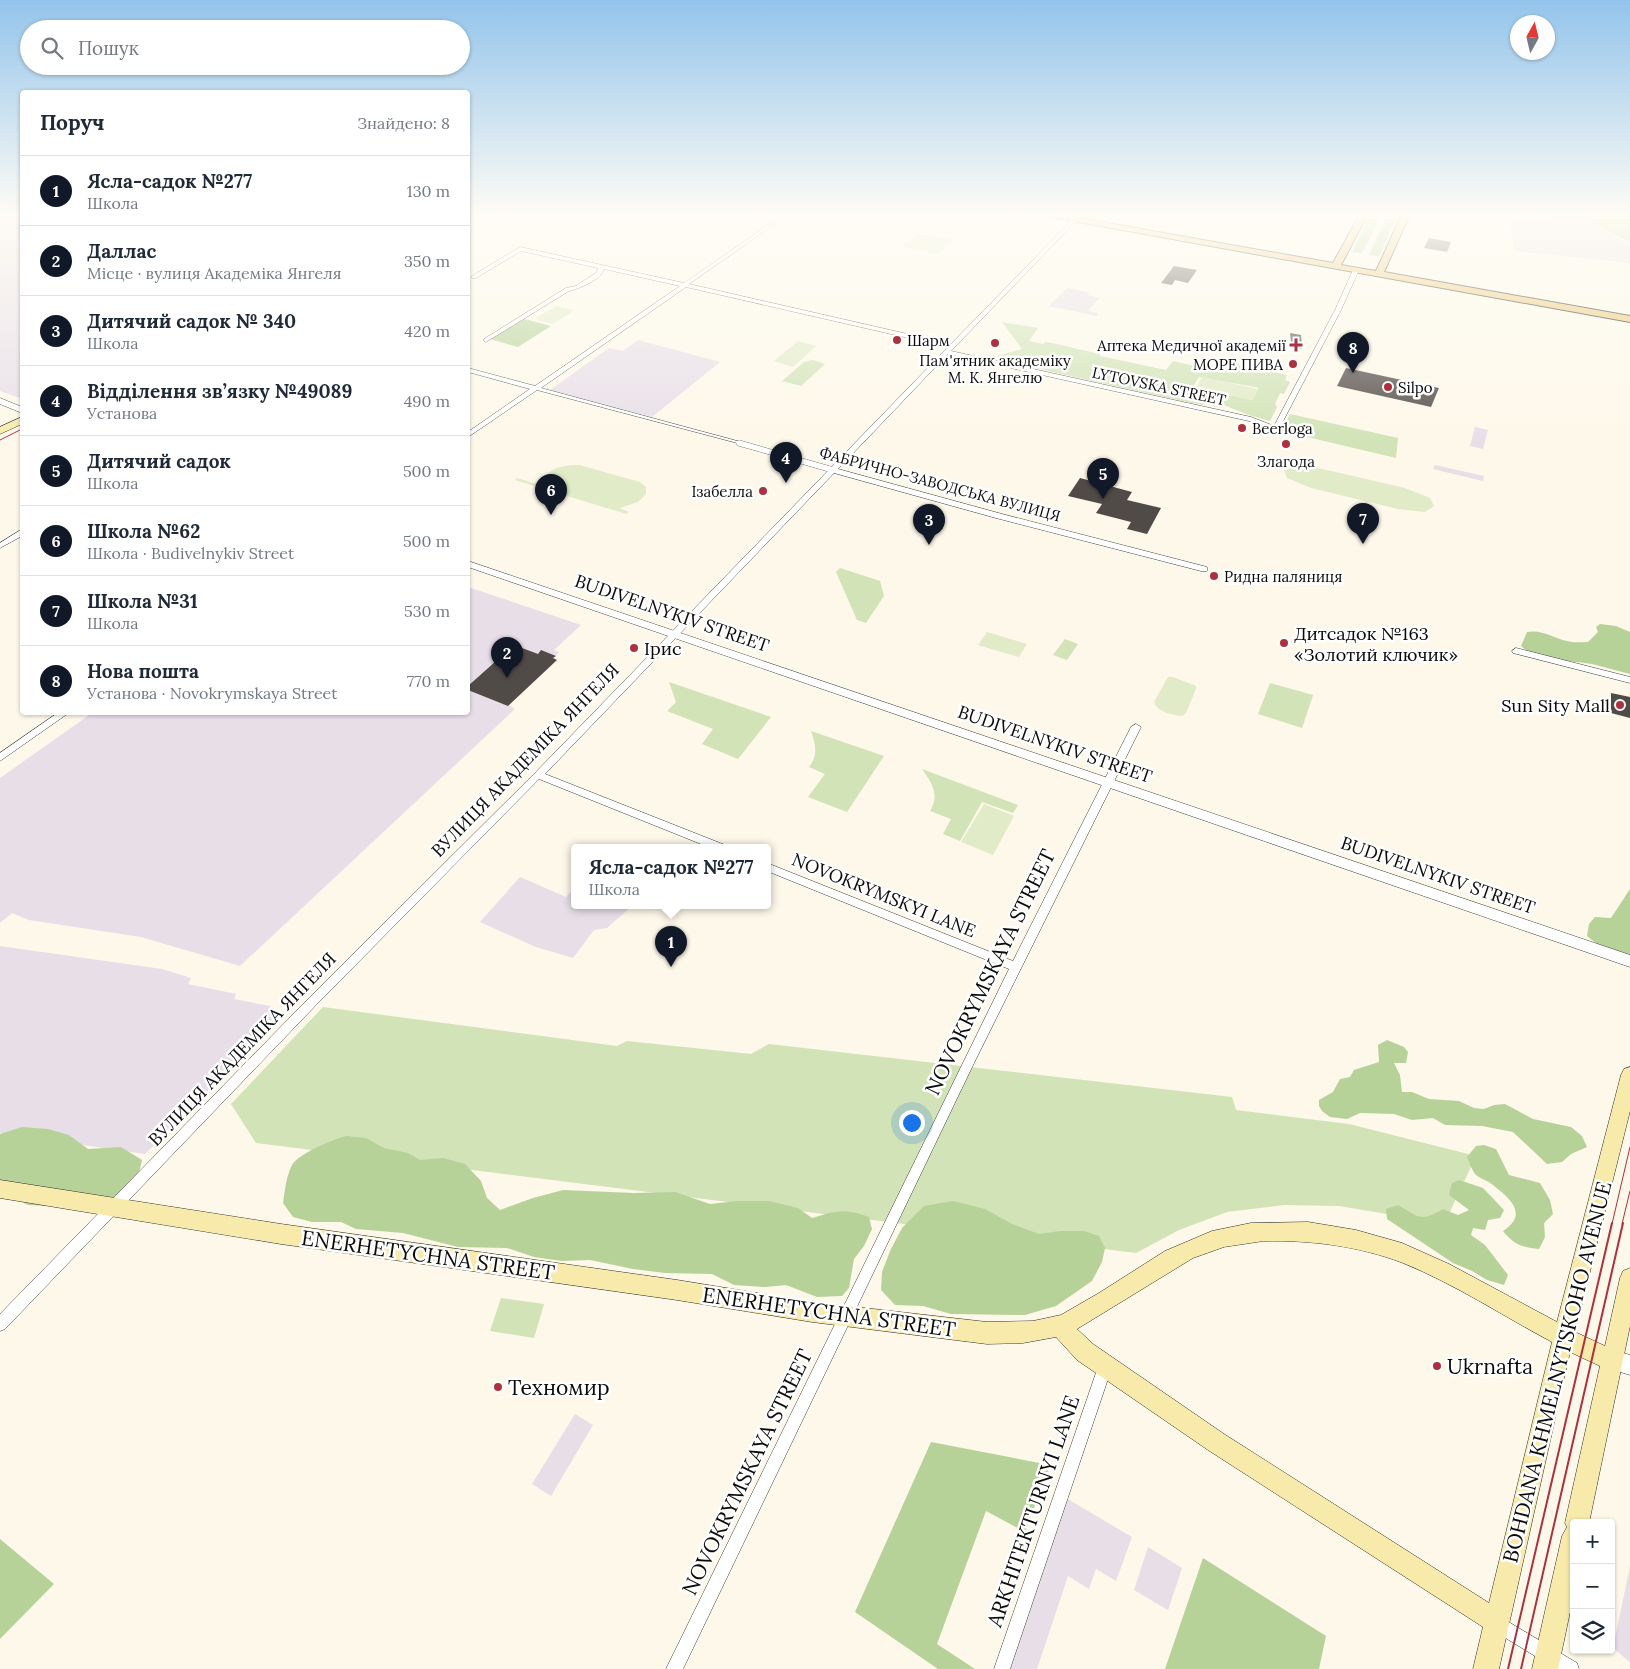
<!DOCTYPE html>
<html lang="uk">
<head>
<meta charset="utf-8">
<style>
  :root { --surface:#fff; --page:#f2f2f3; --text:#1f2937; --muted:#747a83; --line:#e0e1e3; --accent:#111827 }
  body { margin:0; font-family:Lora,serif; background:var(--page); color:var(--text) }
  .controls { position:absolute; right:15px; bottom:15px; display:grid; overflow:hidden; border-radius:5px; box-shadow:0 1px 4px #0004 }
  .controls button { width:45px; height:45px; display:grid; place-items:center; padding:0; border:0; border-bottom:1px solid var(--line); background:var(--surface); color:var(--text); font:25px sans-serif }
  .compass { position:absolute; left:1510px; top:15px; width:45px; height:45px; border-radius:50%; background:var(--surface); box-shadow:0 1px 4px #0004; rotate:8deg }
  .you { position:absolute; left:911px; top:1122px; width:18px; height:18px; margin:-12px; border:4px solid #fff; border-radius:50%; background:#1a73e8; box-shadow:0 0 0 8px #1a73e833 }
  .badge { display:grid; place-items:center; width:32px; height:32px; border-radius:50%; background:var(--accent); color:#fff; font-size:16px; font-weight:700 }
  .pin { position:absolute; translate:-50% -41px; filter:drop-shadow(0 1px 2px #0008) }
  .pin::after { content:''; position:absolute; top:26px; width:18px; height:15px; background:inherit; clip-path:polygon(0 0,100% 0,50% 100%) }
  .popup { position:absolute; left:571px; top:844px; width:200px; height:65px; box-sizing:border-box; display:grid; place-content:center; border-radius:5px; background:var(--surface); filter:drop-shadow(0 1px 4px #0005); font-size:16px; white-space:nowrap; color:var(--muted) }
  .popup b { font-size:19px; color:var(--text) }
  .popup::after { content:''; position:absolute; left:50%; top:100%; margin-left:-10px; border:10px solid transparent; border-top-color:var(--surface) }
  .list { margin:0; padding:0; list-style:none }
  h2 { display:flex; justify-content:space-between; align-items:center; height:65px; margin:0; padding:0 20px; font-size:21px }
  h2 small { font-size:16px; font-weight:400; color:var(--muted) }
  .list li { display:grid; grid-template-columns:32px 1fr auto; gap:15px; align-items:center; box-sizing:border-box; height:70px; padding:0 20px; border-top:1px solid var(--line) }
  .list b { display:block; font-size:19px; white-space:nowrap }
  .list p { margin:0; font-size:16px; white-space:nowrap; color:var(--muted) }
  .list em { font-size:16px; font-style:normal; color:var(--muted) }
  .icon { flex:none; width:28px; height:28px; fill:none; stroke:currentColor; stroke-width:2; stroke-linecap:round; stroke-linejoin:round }
  .map { position:relative; flex:none; width:1630px; height:1669px; overflow:hidden }
  .search { position:absolute; background:var(--surface); box-shadow:0 1px 4px #0004; left:20px; top:20px; width:450px; height:55px; display:flex; align-items:center; gap:12px; box-sizing:border-box; padding:0 18px; border-radius:28px; color:var(--muted); font-size:19px }
  .panel { position:absolute; background:var(--surface); box-shadow:0 1px 4px #0004; left:20px; top:90px; width:450px; height:625px; border-radius:5px }
  .map>svg:first-child { display:block }
</style>
</head>
<body>
<div class="map">
<svg width="1630" height="1669" viewBox="0 0 1630 1669">
  <rect width="100%" height="100%" fill="#fdf8e9"/>
  <path fill="#e7dee8" d="M0,214h22v185l-22,-8z
    M1547,214h24l59,30v19l-116,-12 -5,-31 19,2 -2,-5 31,2z
    M1067,288l22,4 -1,3 11,3 -11,13 11,2 -3,3 -47,-10z
    M638,340l82,22 -68,55 -102,-27 59,-42 14,3z
    M1475,427l13,3 -5,19 -13,-3z
    M1435,465l49,11 -1,5 -50,-12z
    M468,587l113,38 -27,25 5,2 -6,6 4,2 -49,45 7,4 -275,257 -99,-29 -112,-17 -17,-7 -12,10v-145l92,-65 376,-1z
    M520,877l46,20 9,-10v19h57l-25,22 -13,2 -21,28 -37,-11 -56,-25z
    M0,946l162,23 29,9 -3,6 48,10 -2,5 36,7 10,14 -135,134 -145,-21z
    M575,1414l18,11 -42,71 -19,-12z
    M1066,1498l66,39 -16,44 -20,-12 -7,20 -21,-13 -31,93h-30z
    M1148,1547l34,21 -14,42 -34,-20z
    M1630,1566v96l-17,-14z"/>
  <path fill="#d1e3b7" d="M1002,322l36,6 -9,13 14,3 3,-2 6,1 48,11v2l66,14 7,-9 51,12 7,-10 56,12 -2,5 5,2 -6,12 -4,-1 -5,11 2,3 -7,14 -21,-6 -28,-11 1,-4 -4,-2 -27,-6 5,-4 56,12 7,-12 -4,-1 -56,-10 -10,16 33,15 -19,-5v2l-16,-3 -188,-42 -2,-4 25,-7z
    M813,360l12,4 -24,22 -19,-5 22,-19z
    M1290,414l108,24 -2,20 -114,-27z
    M840,568l40,13 4,15 -18,27 -9,-3 -21,-48z
    M1065,639l13,5 -11,16 -14,-5z
    M669,682l102,35 -33,42 -36,-15 11,-15 -46,-18 9,-9z
    M1270,683l43,12 -11,33 -44,-14z
    M811,731l73,25 -37,56 -39,-15 17,-23 -16,-7c9,-11 7,-22 2,-36z
    M922,769l96,36 -5,8 -31,-11 -22,39 -17,-7 8,-15 -21,-8c10,-16 2,-28 -8,-42z
    M323,1007l294,39 10,-5 124,13 18,-10 463,53 4,13 113,14 127,32 -37,79 -46,-20 -54,-9 -55,-1 -57,7 -48,18 -43,23 -880,-110 -25,-39z
    M501,1298l43,6 -10,34 -44,-7z"/>
  <path fill="#b6d298" d="M1371,214h11l-20,39 -10,-1z
    M1388,214h10l-19,42 -10,-1z
    M1573,214l8,2 2,-2h47v28z
    M524,319l27,7 -33,21 -28,-8z
    M1600,624l16,2 14,6v42c-13,-3 -25,-7 -38,-10 -18,-3 -58,-4 -71,-18l6,-14c15,-3 26,6 40,9 6,2 14,1 21,1l10,-10 -2,-5z
    M1630,889v69l-27,-9 -16,-13 2,-12 6,-7 16,1z
    M1387,1040l17,7 4,5 -2,11h-12l6,12 2,17h10l17,7 30,2 15,7 10,1 10,-4 11,-1 28,15 38,8 11,9 5,11 -16,7 -9,8 -15,2 -34,-32 -31,-6 -37,-1 -12,-7 -21,2 -18,-6 -34,-1 -13,6 -17,-2 -8,-6 -3,-5v-6l14,-8 7,-13 10,-2 4,-7 25,-8 -1,-17z
    M22,1127l26,2 21,6 19,14 33,-2 21,13 -4,17 -20,20 -46,10 -44,-2 -28,-14v-57z
    M346,1136l20,2 18,10 24,5 12,7 23,-2 22,6 16,17 6,17 13,12 33,-12 30,-8 71,3 41,-1 35,12 27,-3h32l29,7 14,10c22,-7 34,-10 57,-1l3,12 -8,17 -10,13 -5,29 -7,8 -25,1 -31,-12 -21,2 -31,-2 -22,-11 -47,-1 -32,-4 -43,-9 -28,1 -28,-4 -27,-9 -49,-1 -55,-14 -47,-4 -15,-7h-29l-19,-5 -10,-14c2,-13 3,-26 9,-38 6,-11 42,-26 54,-29z
    M1484,1145l12,4 13,26 31,8 10,17 3,14 -9,9 1,14 -6,12c-17,-2 -25,-4 -36,-18 28,-18 4,-35 -14,-49 -4,-2 -10,-4 -14,-8 -3,-4 -6,-12 -8,-17l9,-11z
    M1459,1180l24,8 21,22 -4,8 -12,2 -3,10 -12,-2 -2,7 14,10 23,30 -4,10 -17,-5 -15,-9 -19,-8 -66,-44 -1,-10 12,-4c22,13 23,17 45,4l15,6 11,-5 -20,-15 3,-12z
    M953,1201l32,8 27,15 27,10 21,-3h24l15,5 6,12 -3,14 -10,19 -36,25 -31,9 -74,-1 -28,-8 -28,-1 -14,-15 1,-18 8,-21 12,-23 22,-22z
    M931,1442l119,23 -25,67 -39,-21 -49,133 38,25h-37l-83,-57z
    M0,1539l54,45 -54,55z
    M1203,1558l123,78 -7,33h-154z"/>
  <path fill="#e1ebc8" d="M919,233l35,7 -17,14 -35,-8z
    M556,306l18,4 -21,14 -19,-5z
    M798,341l18,5 -23,21 -19,-6z
    M1202,377h1l55,12 -6,11 -56,-12z
    M1301,464l104,24 25,10 4,8 -9,6 -27,-3 -87,-21 -24,-10 -3,-8 3,-3z
    M579,465l61,17 6,5v7l-8,8 -18,6 9,4 -3,2 -111,-34 2,-2 26,8 2,-1v-8c8,-11 22,-12 34,-12z
    M987,632l40,12 -8,13 -41,-12z
    M1168,677h5l23,9v3l-10,24 -4,3c-9,-1 -25,-4 -28,-14z
    M984,804l30,12 -21,39 -32,-13z"/>
  <path fill="#514b48" d="M1429,238l22,4 -4,10 -23,-4z
    M1174,266l23,4 -9,13 -13,-3 -3,5 -11,-2z
    M1290,333l11,2 1,14 -14,-3 3,-5z
    M1346,368l93,20 -8,19 -94,-21z
    M1080,478l52,14 -5,8 34,8 -14,26 -20,-5 4,-7 -35,-9 6,-9 -34,-8z
    M514,645l24,9 3,-4 15,6 -3,2 4,2 -49,46 -40,-16v-4z
    M1611,693l19,4v21l-19,-5z"/>
  <g fill="none" stroke-linecap="round" stroke-linejoin="round">
    <defs>
      <path id="pedestrian" d="M739,443l94,27"/>
      <path id="minor" d="M784,214h5l-100,70 262,60 124,-127 2,3 -126,131 300,66 23,9 61,-116 18,-40 3,-2 3,2 -18,40 -62,119 -3,2 -27,-10 -301,-67 -110,115 164,45 205,53v4h-6l-205,-53 -162,-45 -289,301 180,71 1,3h-15l-172,-69 -222,225 -312,325 -5,2v-17l309,-316 226,-225 413,-426 -262,-60 -145,101 200,54v2l-204,-54 -69,47v-5l62,-43 -62,-17v-4l67,18 145,-100 -76,-17c-2,10 -25,20 -35,22l-83,51 -2,-1v-2l82,-51 10,-2 21,-14 1,-4 -77,-17 -45,27h-4v-2l48,-29 164,36z
        M19,531h3v5l-22,12v-5z
        M1516,648l114,29v6l-117,-30 -1,-2z
        M59,712h11l-70,49v-8z
        M1136,724l5,3 -166,334 -292,608h-17l343,-700 -242,-98v-8l246,98 118,-234z
        M1105,1360l5,2 2,5 -102,302h-16l104,-302 2,-5z
        M1497,1615l80,48 2,6h-23l-65,-40 -2,-6 2,-6z"/>
      <path id="tertiary" d="M0,398l22,9v6l-22,-9z
        M468,561l1162,394v12l-1162,-400z
        M1612,1350l18,5v20l-25,-8 -3,-7 3,-7z"/>
      <path id="secondary" d="M22,417v7l-22,10v-7z
        M1630,1067v44l-55,221 30,14 15,-68 3,-7 7,-3v58l-41,197h-15v70l-16,76h-26l30,-133 5,-9 -2,-4 35,-157 -30,-14 -71,317h-26l10,-42 -275,-177 -131,-90 -21,-23 -33,6 -36,1 -175,-22 -135,-22 -396,-56 -281,-46v-18l281,44 396,56 135,22 175,20 46,-1 28,-6 38,-22 66,-42 47,-20 39,-8 57,-1 48,8 46,13 47,21 108,58 64,-247 3,-6zM1264,1241c47,-1 95,5 139,22 52,21 100,53 149,79l-63,261 -265,-169 -131,-90 -16,-15 116,-71 31,-11z"/>
      <path id="primary" d="M1041,214h16l276,49 27,-49h8l-27,51 35,6 26,-57h8l-26,58 246,44v6l-585,-106z"/>
    </defs>
    <use href="#pedestrian" stroke="#3d3d3d" stroke-width="6"/>
    <use href="#minor" stroke="#3d3d3d" stroke-width="1"/>
    <use href="#tertiary" stroke="#3d3d3d" stroke-width="1"/>
    <use href="#secondary" stroke="#2c2c2c" stroke-width="1"/>
    <use href="#primary" stroke="#1b1b1b" stroke-width="2"/>
    <use href="#pedestrian" stroke="#fff" stroke-width="5.5"/>
    <use href="#minor" fill="#fff" fill-rule="evenodd"/>
    <use href="#tertiary" fill="#fff" fill-rule="evenodd"/>
    <use href="#secondary" fill="#f7eaaa" fill-rule="evenodd"/>
    <use href="#primary" fill="#ebc46b" fill-rule="evenodd"/>
    <path stroke="#ac303e" stroke-width="1" d="M0,440l22,-11
      M1612,1224l18,-77
      M1622,1224l8,-33"/>
    <path stroke="#ac303e" stroke-width="2" d="M1508,1669l104,-446
      M1521,1669l102,-446"/>
  </g>
  <linearGradient id="sky" x2="0" y2="1"><stop stop-color="#93c4eb"/><stop offset="0.48" stop-color="#fefcf5"/><stop offset="1" stop-color="#fefcf5" stop-opacity="0"/></linearGradient>
  <rect width="1630" height="447" fill="url(#sky)"/>
  <g fill="#ac303e" stroke="#fff" stroke-width="2">
    <circle cx="897" cy="340" r="5"/>
    <circle cx="995" cy="343" r="5"/>
    <path d="M1293.5 337.5h5v5h5v5h-5v5h-5v-5h-5v-5h5z"/>
    <circle cx="1293" cy="364" r="5"/>
    <circle cx="1388" cy="387" r="5"/>
    <circle cx="1242" cy="428" r="5"/>
    <circle cx="1286" cy="444" r="5"/>
    <circle cx="763" cy="491" r="5"/>
    <circle cx="1214" cy="576" r="5"/>
    <circle cx="1284" cy="643" r="5"/>
    <circle cx="634" cy="648" r="5"/>
    <circle cx="1620" cy="705" r="5"/>
    <circle cx="1437" cy="1366" r="5"/>
    <circle cx="498" cy="1387" r="5"/>
  </g>
  <g text-anchor="middle" dominant-baseline="central" stroke-width="5" stroke-linejoin="round" paint-order="stroke">
    <g font-size="15" fill="#0a0a0a" stroke="#fff" text-anchor="start">
      <text x="907" y="340">Шарм</text>
      <text x="1286" y="345" text-anchor="end">Аптека Медичної академії</text>
      <text x="995" y="360" text-anchor="middle">Пам'ятник академіку<tspan x="995" dy="17">М. К. Янгелю</tspan></text>
      <text x="1283" y="364" text-anchor="end">МОРЕ ПИВА</text>
      <text x="1398" y="387">Silpo</text>
      <text x="1252" y="428">Beerloga</text>
      <text x="1286" y="461" text-anchor="middle">Злагода</text>
      <text x="753" y="491" text-anchor="end">Ізабелла</text>
      <text x="1224" y="576">Ридна паляниця</text>
    </g>
    <g font-size="15" fill="#0a0a0a" stroke="#fff">
      <text transform="translate(1159 386) rotate(12)">LYTOVSKA STREET</text>
      <text transform="translate(940 484) rotate(15)">ФАБРИЧНО-ЗАВОДСЬКА ВУЛИЦЯ</text>
    </g>
    <g font-size="18" fill="#0a0a0a" stroke="#fff">
      <text transform="translate(672 613) rotate(19)">BUDIVELNYKIV STREET</text>
      <text transform="translate(1055 744) rotate(19)">BUDIVELNYKIV STREET</text>
      <text transform="translate(525 760) rotate(-46)">ВУЛИЦЯ АКАДЕМІКА ЯНГЕЛЯ</text>
      <text transform="translate(1438 875) rotate(19)">BUDIVELNYKIV STREET</text>
      <text transform="translate(884 895) rotate(22)">NOVOKRYMSKYI LANE</text>
      <text transform="translate(242 1049) rotate(-46)">ВУЛИЦЯ АКАДЕМІКА ЯНГЕЛЯ</text>
    </g>
    <g font-size="18" fill="#0a0a0a" stroke="#fff" text-anchor="start">
      <text x="1294" y="633">Дитсадок №163<tspan x="1294" dy="21">«Золотий ключик»</tspan></text>
      <text x="644" y="648">Ірис</text>
      <text x="1610" y="705" text-anchor="end">Sun Sity Mall</text>
    </g>
    <g font-size="21" fill="#0a0a0a" stroke="#fff">
      <text transform="translate(990 972) rotate(-64)">NOVOKRYMSKAYA STREET</text>
      <text transform="translate(428 1255) rotate(8)">ENERHETYCHNA STREET</text>
      <text transform="translate(829 1312) rotate(8)">ENERHETYCHNA STREET</text>
      <text transform="translate(1557 1372) rotate(-76)">BOHDANA KHMELNYTSKOHO AVENUE</text>
      <text transform="translate(747 1472) rotate(-64)">NOVOKRYMSKAYA STREET</text>
      <text transform="translate(1033 1511) rotate(-71)">ARKHITEKTURNYI LANE</text>
    </g>
    <g font-size="21" fill="#0a0a0a" stroke="#fff" text-anchor="start">
      <text x="1447" y="1366">Ukrnafta</text>
      <text x="508" y="1387">Техномир</text>
    </g>
  </g>
</svg>
<div class="controls">
<button>+</button>
<button>−</button>
<button><svg class="icon" aria-label="layers" viewBox="0 0 24 24"><path d="M12 4l9 5-9 5-9-5zM3 14l9 5 9-5"/></svg></button>
</div>
<svg class="compass" viewBox="-18 -18 36 36"><path d="M0-13l5 13h-10z" fill="#e53935"/><path d="M0 13l5-13h-10z" fill="#747a83"/></svg>
<div class="you"></div>
<div class="pin badge" style="left:671px;top:967px">1</div>
<div class="popup"><b>Ясла-садок №277</b>Школа</div>
<div class="pin badge" style="left:507px;top:678px">2</div>
<div class="pin badge" style="left:929px;top:545px">3</div>
<div class="pin badge" style="left:786px;top:483px">4</div>
<div class="pin badge" style="left:1103px;top:499px">5</div>
<div class="pin badge" style="left:551px;top:515px">6</div>
<div class="pin badge" style="left:1363px;top:544px">7</div>
<div class="pin badge" style="left:1353px;top:373px">8</div>
<div class="search"><svg class="icon" aria-label="search" viewBox="0 0 24 24"><circle cx="10" cy="10" r="6"/><path d="M15 15l6 6"/></svg>Пошук</div>
<section class="panel">
<h2>Поруч<small>Знайдено: 8</small></h2>
<ul class="list">
<li><span class="badge">1</span><div><b>Ясла-садок №277</b><p>Школа</p></div><em>130 m</em></li>
<li><span class="badge">2</span><div><b>Даллас</b><p>Місце · вулиця Академіка Янгеля</p></div><em>350 m</em></li>
<li><span class="badge">3</span><div><b>Дитячий садок № 340</b><p>Школа</p></div><em>420 m</em></li>
<li><span class="badge">4</span><div><b>Відділення зв’язку №49089</b><p>Установа</p></div><em>490 m</em></li>
<li><span class="badge">5</span><div><b>Дитячий садок</b><p>Школа</p></div><em>500 m</em></li>
<li><span class="badge">6</span><div><b>Школа №62</b><p>Школа · Budivelnykiv Street</p></div><em>500 m</em></li>
<li><span class="badge">7</span><div><b>Школа №31</b><p>Школа</p></div><em>530 m</em></li>
<li><span class="badge">8</span><div><b>Нова пошта</b><p>Установа · Novokrymskaya Street</p></div><em>770 m</em></li>
</ul>
</section>
</div>
</body>
</html>
